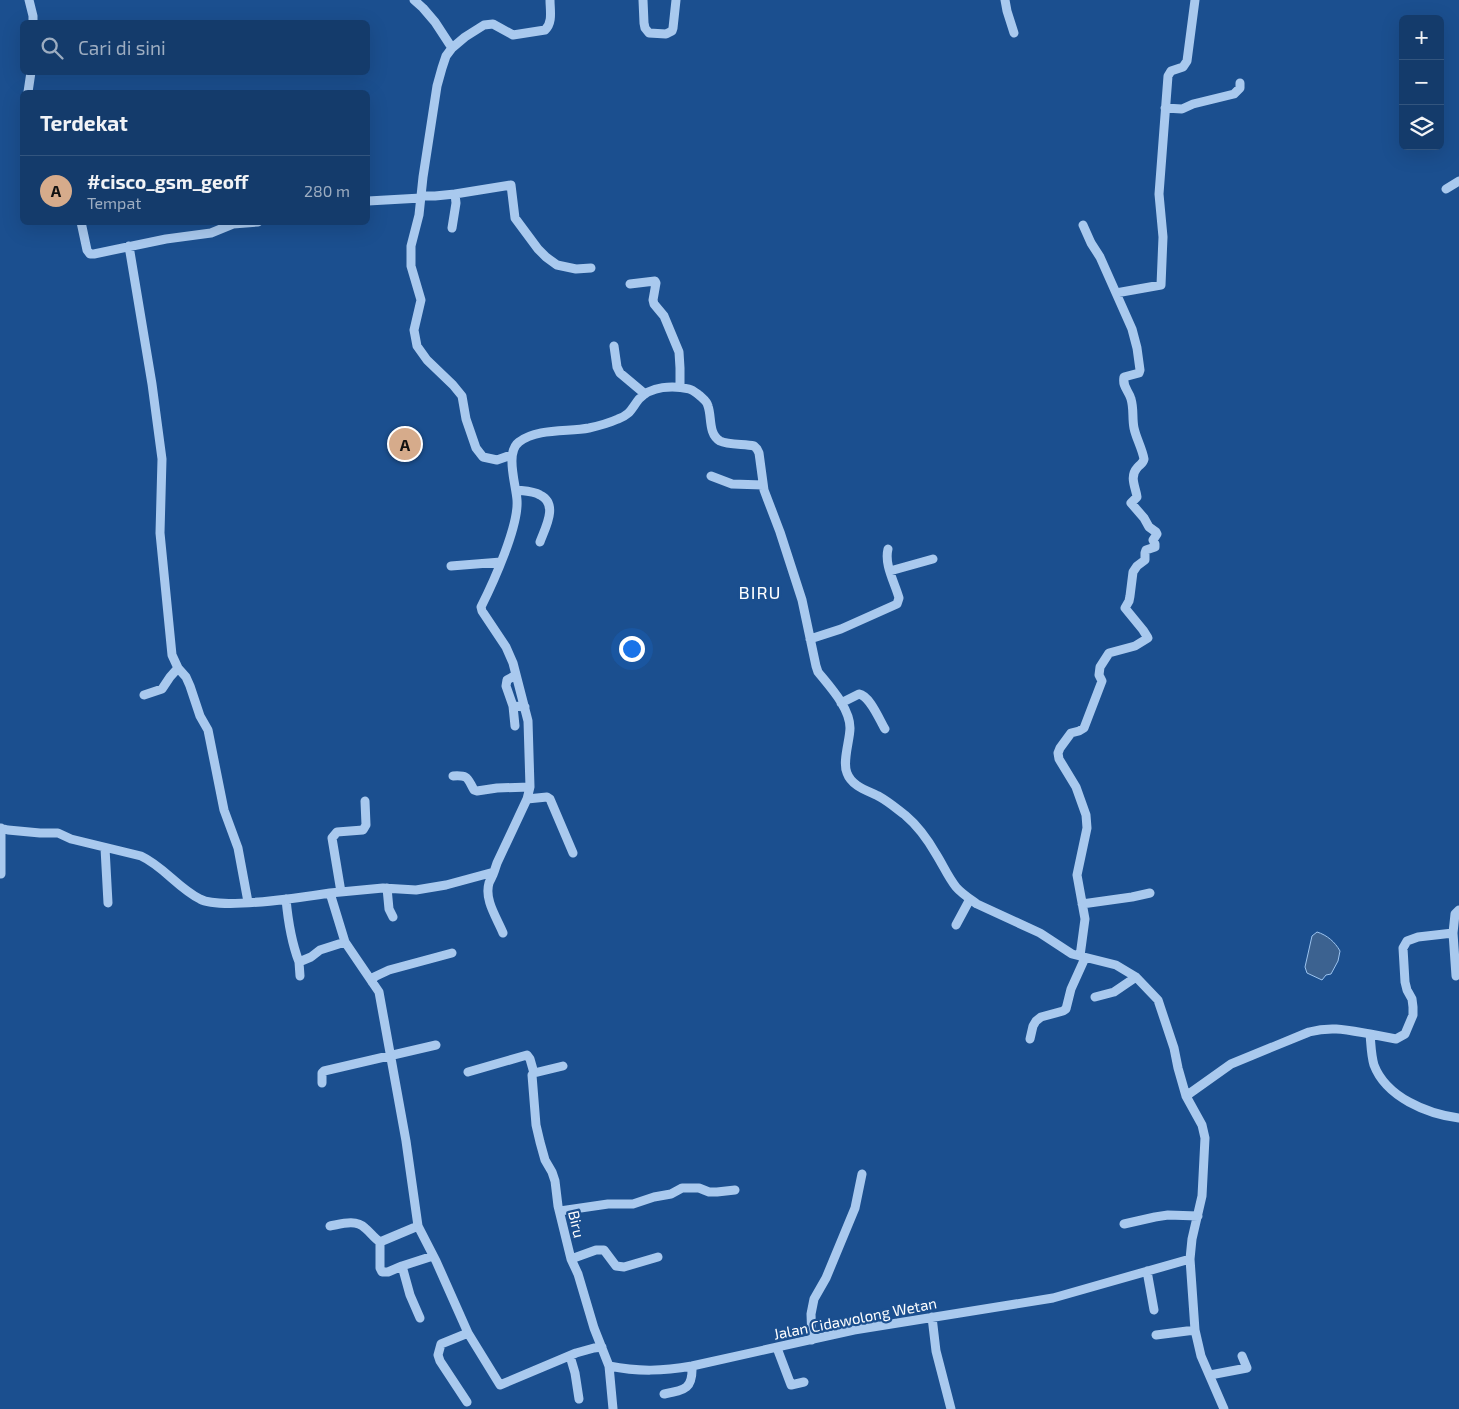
<!DOCTYPE html>
<html lang="id">
<head>
<meta charset="utf-8">
<style>
  :root { --surface:#143b6b; --page:#1d4271; --text:#f1f3f6; --muted:#9dadc1; --line:#33557e; --accent:#d6ab8b }
  body { margin:0; font-family:"Exo 2",sans-serif; background:var(--page); color:var(--text) }
  .controls { position:absolute; right:15px; top:15px; display:grid; overflow:hidden; border-radius:8px; box-shadow:0 5px 20px #0002 }
  .controls button { width:45px; height:45px; display:grid; place-items:center; padding:0; border:0; border-bottom:1px solid var(--line); background:var(--surface); color:var(--text); font:25px sans-serif }
  .you { position:absolute; left:631px; top:648px; width:18px; height:18px; margin:-12px; border:4px solid #fff; border-radius:50%; background:#1a73e8; box-shadow:0 0 0 8px #1a73e833 }
  .badge { display:grid; place-items:center; width:32px; height:32px; border-radius:50%; background:var(--accent); color:#111; font-size:16px; font-weight:700 }
  .pin { position:absolute; translate:-50% -50%; border:2px solid #fff; box-shadow:0 1px 5px #0006 }
  .list { margin:0; padding:0; list-style:none }
  h2 { display:flex; justify-content:space-between; align-items:center; height:65px; margin:0; padding:0 20px; font-size:21px }
  h2 small { font-size:16px; font-weight:400; color:var(--muted) }
  .list li { display:grid; grid-template-columns:32px 1fr auto; gap:15px; align-items:center; box-sizing:border-box; height:70px; padding:0 20px; border-top:1px solid var(--line) }
  .list b { display:block; font-size:19px; white-space:nowrap }
  .list p { margin:0; font-size:16px; white-space:nowrap; color:var(--muted) }
  .list em { font-size:16px; font-style:normal; color:var(--muted) }
  .icon { flex:none; width:28px; height:28px; fill:none; stroke:currentColor; stroke-width:2; stroke-linecap:round; stroke-linejoin:round }
  .map { position:relative; flex:none; width:1459px; height:1409px; overflow:hidden }
  .search { position:absolute; background:var(--surface); box-shadow:0 5px 20px #0002; left:20px; top:20px; width:350px; height:55px; display:flex; align-items:center; gap:12px; box-sizing:border-box; padding:0 18px; border-radius:8px; color:var(--muted); font-size:19px }
  .panel { position:absolute; background:var(--surface); box-shadow:0 5px 20px #0002; left:20px; top:90px; width:350px; height:135px; border-radius:8px }
  .map>svg:first-child { display:block }
</style>
</head>
<body>
<div class="map">
<svg width="1459" height="1409" viewBox="0 0 1459 1409">
  <rect width="100%" height="100%" fill="#1b4f8f"/>
  <path fill="#3c6290" stroke="#9cc4f0" d="M1317,932c10,3 18,10 23,19l-2,10 -7,13 -5,1 -4,5 -15,-7 -2,-6 7,-31z"/>
  <g fill="none" stroke-linecap="round" stroke-linejoin="round">
    <path stroke="#a9c9ee" stroke-width="9" d="M29,0l4,16v6
      M414,0l9,8 12,14 17,26
      M643,0l1,23 1,5 4,5 17,1 6,-3 1,-3 3,-28
      M1005,0l2,11 7,22
      M28,92l3,-20
      M1165,108l17,1 11,-5 41,-10 6,-6v-5
      M1446,189l13,-8
      M455,194l56,-9 4,33 23,31 8,8 11,8 19,4 15,-1
      M421,196h14l20,-2 1,9 -4,25
      M368,201l53,-3
      M81,222l6,28 3,4h4l72,-15 45,-6 22,-9 25,-2
      M1083,225l8,18 9,14 16,36 45,-8 2,-48 -4,-43 9,-118 3,-5 12,-4 4,-6 8,-61
      M129,246l23,138 10,75 -2,74 12,122 6,13 8,9 4,9 10,30 8,14 16,80 14,38 10,54
      M630,284l25,-3 1,2 -3,17 1,4 10,12 15,36 1,16v19
      M614,346l3,21 3,6 25,21
      M511,455l-14,5 -14,-3 -7,-9 -10,-29 -4,-23 -9,-11 -26,-25 -10,-14 -3,-16 7,-30 -10,-34v-20l8,-31 4,-38 14,-91 5,-18 4,-12 6,-8 13,-11 19,-12 9,-1 20,11 32,-5c8,-7 5,-20 5,-30
      M711,476l21,8 31,1
      M516,490c7,1 17,1 24,5 19,9 5,33 0,47
      M451,566l50,-4
      M890,571l43,-12
      M810,639l31,-10 56,-25 2,-6c-4,-15 -15,-33 -11,-49
      M516,675l-9,5 -1,6 7,20 12,1
      M144,695l18,-6 8,-12 8,-9
      M841,703l18,-9c11,2 20,25 26,35
      M513,706l2,20
      M453,776c16,-1 14,2 21,14l3,1 20,-3 33,-1
      M527,799l20,-2 3,2 23,54
      M0,828l8,2 32,3h18l13,6 70,17c22,10 37,32 59,43 19,11 105,-2 130,-6
      M1,828v46
      M105,848l3,55
      M494,872c-1,4 -4,8 -5,11 -5,17 8,35 14,50
      M387,888l2,21 4,8
      M341,892l-9,-54 5,-6 26,-2 3,-5 -1,-24
      M286,899c2,22 5,42 13,63
      M1082,904l50,-7 18,-4
      M1459,910l-4,4 -2,19 -35,4 -11,4 -4,7 2,34 2,8 5,9 1,8v8l-8,19 -9,5 -26,-5c1,10 1,21 4,31 12,32 53,49 85,53
      M956,925l14,-26
      M1453,933l3,43
      M1080,956l5,-37 -8,-44 10,-47 -1,-13 -10,-28 -17,-28 -1,-6 2,-5 11,-15 8,-2 5,-3 18,-47 -3,-6 1,-8 9,-14 26,-7 13,-8 -5,-8 -18,-22 4,-7 1,-5 3,-24 4,-6 8,-6v-7l1,-3 9,-3v-3l-2,-4 4,-6 -1,-2 -7,-5 -5,-9 -13,-15 6,-6c-1,-9 -8,-20 0,-29 3,-4 6,-4 7,-9 -2,-11 -8,-21 -10,-31 -2,-10 0,-19 -3,-29 -2,-8 -9,-12 -7,-22l15,-4 1,-3 -3,-22 -5,-19 -16,-36
      M300,976l-1,-14 12,-5 9,-7 25,-8
      M372,982l2,-5 15,-7 63,-17
      M1095,997l19,-5 22,-15
      M1030,1039l3,-13 3,-5 5,-4 22,-6 3,-2 5,-20 14,-31
      M563,1066l-29,7 -2,2 4,50 4,17 5,18 7,12 3,9 3,25 13,53 7,15 16,54 15,38 4,43
      M468,1072l59,-17 3,4 4,14
      M322,1083v-10l2,-2 112,-26
      M560,1211l48,-7h25l21,-7 17,-3 11,-6h17l10,4h8l18,-2
      M1124,1224l31,-7 13,-2 30,1
      M330,1226c11,-2 26,-7 35,2 5,4 9,10 15,14l38,-16
      M380,1242v26l2,4h6l14,-6 31,-10
      M571,1259l25,-9h8l12,16 8,1 34,-10
      M402,1266l8,29 10,23
      M1147,1271l7,39
      M932,1317l4,34 15,58
      M1156,1335l39,-5
      M812,1340l-1,-26 3,-15 12,-21 29,-70 7,-34
      M602,1347l-8,1 -18,5 -76,32 -32,-52 -32,-72 -18,-35 -12,-85 -27,-149 -34,-50 -15,-49 53,-5 33,2 30,-5 48,-13 3,-9 30,-64 3,-12 -2,-66 -15,-58 -7,-16 -24,-36 -1,-4c12,-24 38,-81 36,-107 -1,-15 -12,-48 2,-58 18,-14 49,-10 70,-14 9,-2 20,-5 29,-9 13,-5 13,-10 21,-20 12,-13 34,-14 50,-10 4,1 6,3 10,6 3,3 8,6 9,11 4,11 0,28 12,35 8,4 25,3 34,5l3,3 2,4 5,37 16,42 22,68 14,66 2,6c12,15 32,36 32,56 0,12 -8,34 -3,45 5,14 22,18 33,24 9,5 17,12 25,18 13,11 23,25 31,39 7,11 12,23 20,33 5,6 14,12 21,17l63,29 32,21 44,11 20,12 22,23 16,48 4,20 8,28
      M777,1348l14,37 13,-3
      M570,1356l5,17 4,26
      M609,1366c30,6 54,5 83,0l162,-36 199,-32 137,-39
      M1210,1375l37,-7 -5,-12
      M664,1394c21,-4 29,-5 28,-28
      M467,1402l-27,-41 -2,-6 3,-11 27,-11
      M1224,1409l-23,-53 -6,-26 -5,-71 2,-20 10,-43 3,-58 -3,-13 -16,-29 45,-32 78,-32c23,-6 38,-2 61,2"/>
  </g>
  <g text-anchor="middle" dominant-baseline="central" stroke-width="4.5" stroke-linejoin="round" paint-order="stroke">
    <g font-size="15" fill="#fff" stroke="#1b4f8f">
      <text transform="translate(577 1224) rotate(77)">Biru</text>
      <text transform="translate(855 1318) rotate(-11)">Jalan Cidawolong Wetan</text>
    </g>
    <g font-size="18" letter-spacing="1" fill="#fff" stroke="#1b4f8f">
      <text x="760" y="592">BIRU</text>
    </g>
  </g>
</svg>
<div class="controls">
<button>+</button>
<button>−</button>
<button><svg class="icon" aria-label="layers" viewBox="0 0 24 24"><path d="M12 4l9 5-9 5-9-5zM3 14l9 5 9-5"/></svg></button>
</div>
<div class="you"></div>
<div class="pin badge" style="left:405px;top:444px">A</div>
<div class="search"><svg class="icon" aria-label="search" viewBox="0 0 24 24"><circle cx="10" cy="10" r="6"/><path d="M15 15l6 6"/></svg>Cari di sini</div>
<section class="panel">
<h2>Terdekat<small></small></h2>
<ul class="list">
<li><span class="badge">A</span><div><b>#cisco_gsm_geoff</b><p>Tempat</p></div><em>280 m</em></li>
</ul>
</section>
</div>
</body>
</html>
